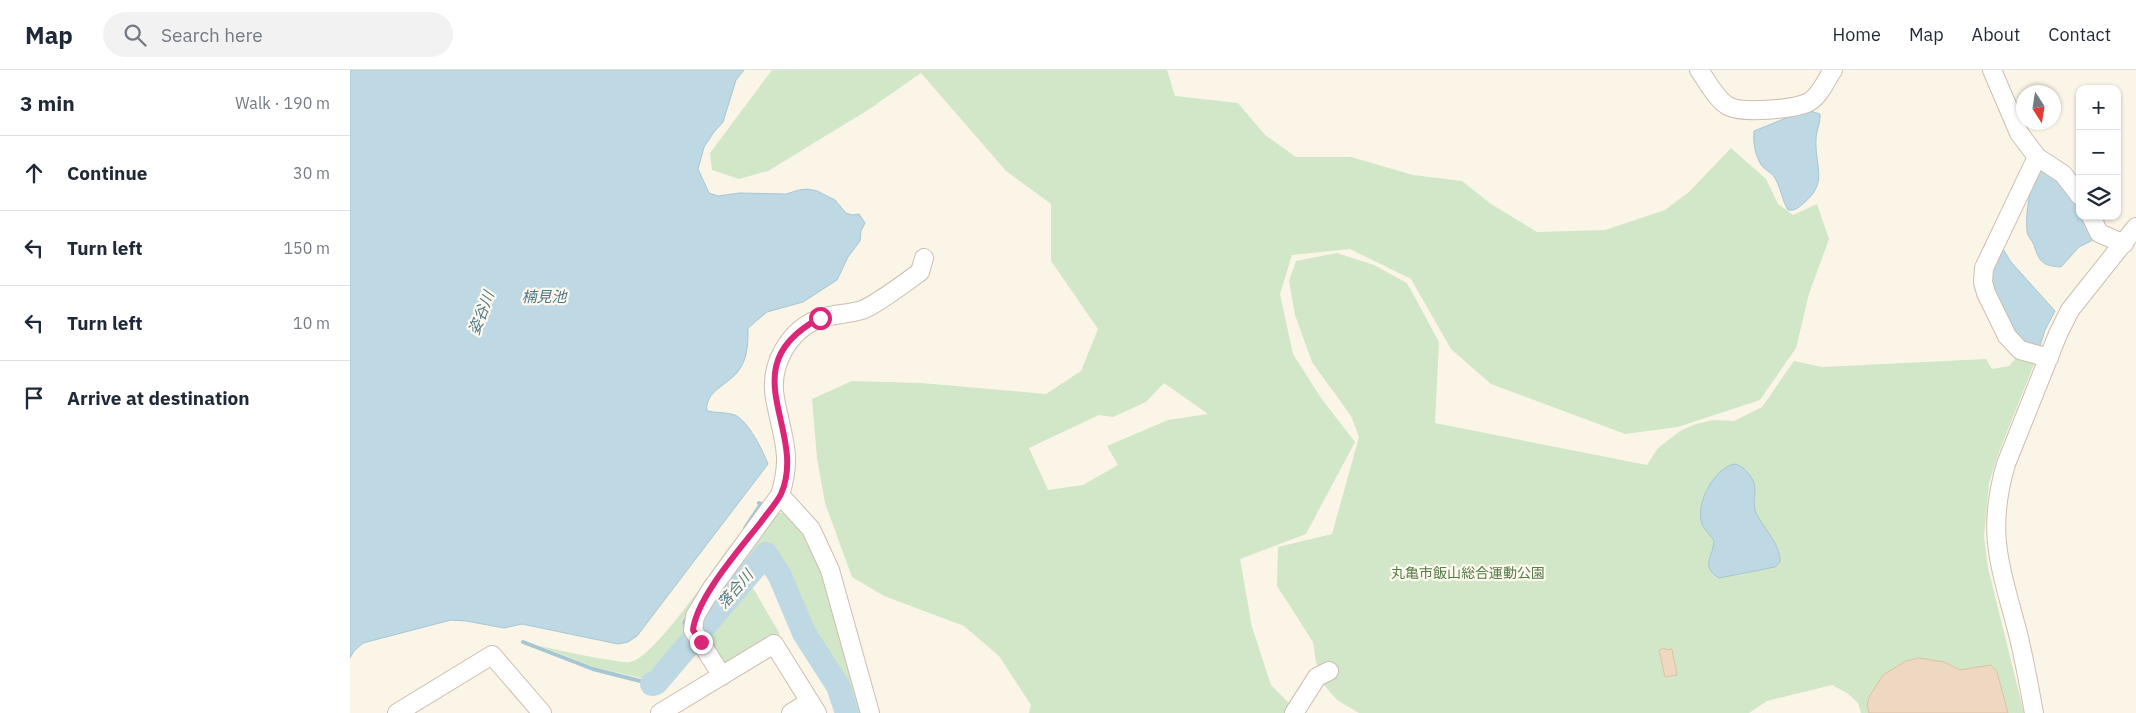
<!DOCTYPE html>
<html lang="en">
<head>
<meta charset="utf-8">
<style>
  :root { --surface:#fff; --page:#f2f2f3; --text:#1f2937; --muted:#747a83; --line:#e0e1e3 }
  body { margin:0; font-family:"IBM Plex Sans","Noto Sans JP",sans-serif; background:var(--page); color:var(--text) }
  .controls { position:absolute; right:15px; top:15px; display:grid; overflow:hidden; border-radius:10px; box-shadow:0 1px 4px #0004 }
  .controls button { width:45px; height:45px; display:grid; place-items:center; padding:0; border:0; border-bottom:1px solid var(--line); background:var(--surface); color:var(--text); font:25px sans-serif }
  .compass { position:absolute; left:1666px; top:15px; width:45px; height:45px; border-radius:50%; background:var(--surface); box-shadow:0 1px 4px #0004; rotate:168deg }
  .stop { position:absolute; width:15px; height:15px; margin:-11px; border:4px solid #db2777; border-radius:50%; background:#fff }
  .stop.end { background:#db2777; border-color:#fff; box-shadow:0 1px 5px #0008 }
  .list { margin:0; padding:0; list-style:none }
  h2 { display:flex; justify-content:space-between; align-items:center; height:65px; margin:0; padding:0 20px; font-size:21px }
  h2 small { font-size:16px; font-weight:400; color:var(--muted) }
  .list li { display:grid; grid-template-columns:32px 1fr auto; gap:15px; align-items:center; box-sizing:border-box; height:75px; padding:0 20px; border-top:1px solid var(--line) }
  .list b { display:block; font-size:19px; white-space:nowrap }
  .list em { font-size:16px; font-style:normal; color:var(--muted) }
  .icon { flex:none; width:28px; height:28px; fill:none; stroke:currentColor; stroke-width:2; stroke-linecap:round; stroke-linejoin:round }
  .map { position:relative; flex:none; width:1786px; height:643px; overflow:hidden }
  header { display:flex; align-items:center; gap:30px; box-sizing:border-box; height:70px; padding:0 25px; background:var(--surface); border-bottom:1px solid var(--line) }
  header strong { font-size:24px }
  nav { display:flex; gap:28px; margin-inline-start:auto; font-size:18px }
  .search { width:350px; height:45px; background:var(--page); display:flex; align-items:center; gap:12px; box-sizing:border-box; padding:0 18px; border-radius:28px; color:var(--muted); font-size:19px }
  main { display:flex }
  aside { flex:1; background:var(--surface) }
  .map>svg:first-child { display:block }
</style>
</head>
<body>
<header>
<strong>Map</strong>
<div class="search"><svg class="icon" aria-label="search" viewBox="0 0 24 24"><circle cx="10" cy="10" r="6"/><path d="M15 15l6 6"/></svg>Search here</div>
<nav><a>Home</a><a>Map</a><a>About</a><a>Contact</a></nav>
</header>
<main>
<aside>
<h2>3 min<small>Walk · 190 m</small></h2>
<ul class="list">
<li><svg class="icon" aria-label="ahead" viewBox="0 0 24 24"><path d="M12 20V5M6 11l6-6 6 6"/></svg><div><b>Continue</b></div><em>30 m</em></li>
<li><svg class="icon" aria-label="left" viewBox="0 0 24 24"><path d="M17 20v-9H6M10 6l-5 5 5 5"/></svg><div><b>Turn left</b></div><em>150 m</em></li>
<li><svg class="icon" aria-label="left" viewBox="0 0 24 24"><path d="M17 20v-9H6M10 6l-5 5 5 5"/></svg><div><b>Turn left</b></div><em>10 m</em></li>
<li><svg class="icon" aria-label="arrive" viewBox="0 0 24 24"><path d="M6 21V4h12l-3 4 3 4H6"/></svg><div><b>Arrive at destination</b></div></li>
</ul>
</aside>
<div class="map">
<svg width="1786" height="643" viewBox="0 0 1786 643">
  <rect width="100%" height="100%" fill="#fbf5e8"/>
  <path fill="#d1e7c7" fill-rule="evenodd" d="M422,0h395l8,26 63,7 27,32 31,22h55l62,18 49,6 29,23 46,28 68,-2 60,-20 25,-19 41,-43 35,31 12,25 15,11 24,-11 12,35 -20,55 -13,54 -36,52 -82,27 -53,7 -134,-50 -40,-35 -40,-70 -61,-30 -58,6 -12,39 13,60 28,44 34,44 -49,92 -66,25 12,68 19,58 28,28h-270l2,-8 -32,-49 -35,-30 -80,-30 -32,-19 -27,-74 -8,-45 -5,-59 40,-18 69,2 125,11 35,-23 17,-42 -47,-68v-57l-45,-33 -85,-98 -53,37 -100,61 -29,8 -27,-9 -2,-17zM814,313l44,31 -40,6 -61,26 11,19 -35,20 -35,5 -19,-42 70,-33 14,2 33,-15z
    M987,183l37,12 33,18 32,59 -4,81 212,42 11,-17 22,-17 16,-7 17,-4 21,1 28,-14 32,-46 28,6 164,-8 6,10 17,-3 9,-10 16,8 -35,88 -10,31 -5,53 4,32 36,145h-163l-3,-10 -11,-10 -15,-8 -65,16 -18,12h-390l-22,-13 -13,-15 -8,-23 -3,-20 -36,-56 1,-39 54,-13 27,-97 -8,-21 -39,-54 -17,-47 -6,-34 7,-20z
    M427,443h7l14,7 29,51 35,142h-13l-7,-28 -37,-57 -24,-55 -15,-24 -64,72 6,-15z
    M397,449l-66,102 7,17 -34,43 -60,-14 -54,-21c24,5 47,11 71,14 6,1 13,3 19,2 27,-4 100,-117 117,-143z
    M397,508l33,56 -53,32 -7,-2 -19,-31z"/>
  <path fill="#bed9e3" stroke="#a5c7d4" d="M0,0h394l-8,10 -13,42 -9,10 -10,15 -6,22 11,24 9,3 22,-3 46,1 13,-4 9,-1 9,2 18,9 11,13 6,2 7,-1 6,9 -4,8 -1,10 -12,16 -11,23 -34,22 -36,10 -19,16c0,14 0,30 -9,42 -9,14 -35,21 -32,41 8,2 20,1 28,4 14,7 28,36 33,49l-131,172 -9,6 -10,2 -96,-20 -18,4 -38,-7 -15,-1 -88,23 -9,8 -4,7z
    M1460,41l10,3c1,8 -4,17 -4,26 -1,27 12,42 -11,62 -6,5 -9,9 -17,8 -6,-10 -7,-21 -12,-30 -3,-7 -10,-9 -14,-14 -7,-10 -9,-23 -8,-35l42,-17z
    M1689,95c17,12 41,29 41,51h4l11,23 -16,8 -18,20c-18,-1 -22,-5 -27,-22 -2,-5 -7,-9 -7,-14 -2,-22 4,-46 12,-66z
    M1653,179l8,13 44,49 -10,19 -5,16c-8,-1 -16,-4 -21,-10 -11,-13 -32,-48 -27,-66 2,-7 8,-14 11,-21z
    M1384,394c6,1 9,4 13,8 15,15 3,26 9,41 8,17 24,29 24,49l-5,5 -56,11c-19,-12 -6,-21 -5,-37 -3,-6 -12,-13 -13,-20 -4,-20 13,-52 33,-57z"/>
  <g fill="none" stroke-linecap="round" stroke-linejoin="round">
    <path stroke="#a5c7d4" stroke-width="4" d="M395,458l16,-24 -2,-1
      M337,559l-3,-7 4,-7
      M173,572l70,27 59,15"/>
    <path stroke="#bed9e3" stroke-width="24" d="M302,614l4,-1 110,-129 14,22 24,57 34,53 9,27"/>
  </g>
  <path fill="#eed8c2" stroke="#dfc1a3" d="M1315,578l1,2 6,-1 5,26 -12,2 -6,-27z
    M1569,588l25,4 16,8 31,-5 6,7 11,41h-139l-2,-7 2,-9 14,-22 23,-14z"/>
  <g fill="none" stroke-linecap="round" stroke-linejoin="round">
    <defs>
      <path id="minor" d="M1349,0c8,11 17,29 29,36 14,8 65,3 79,-3 12,-5 19,-23 26,-33
        M1642,0l27,63 18,24 26,17 17,22
        M1687,87l-53,111 -1,14 3,11 21,43 13,14 29,8
        M1741,146l8,17 25,11
        M430,425c13,-41 2,-57 -5,-97 -6,-33 14,-69 46,-80 13,-4 28,-4 41,-8 14,-5 44,-28 58,-38l4,-14
        M372,606l-29,-46 2,-14 17,-28 68,-93 31,34 19,41 40,143
        M47,643l95,-58 50,58
        M310,643l114,-69 43,69
        M441,643l19,-12
        M944,643l23,-36 12,-6
        M1684,643c-5,-28 -10,-56 -17,-83 -17,-65 -31,-98 -11,-166l52,-130 12,-24 66,-83"/>
    </defs>
    <use href="#minor" stroke="#ccbeaf" stroke-width="20"/>
    <use href="#minor" stroke="#fff" stroke-width="18"/>
  </g>
  <g fill="none" stroke-linecap="round" stroke-linejoin="round">
    <path stroke="#db2777" stroke-width="6" d="M351,572l-8,-12c4,-33 47,-81 68,-108 6,-9 15,-18 20,-28 28,-64 -53,-127 39,-176"/>
  </g>
  <g text-anchor="middle" dominant-baseline="central" stroke-width="4.5" stroke-linejoin="round" paint-order="stroke">
    <g font-size="14" fill="#547d4a" stroke="#fef9ee">
      <text x="1118" y="503">丸亀市飯山総合運動公園</text>
    </g>
    <g font-size="15" font-style="italic" fill="#4c798a" stroke="#fef9ee">
      <text x="194" y="226">楠見池</text>
      <text transform="translate(131 243) rotate(-69)">姿谷川</text>
      <text transform="translate(385 519) rotate(-49)">落合川</text>
    </g>
  </g>
</svg>
<div class="controls">
<button>+</button>
<button>−</button>
<button><svg class="icon" aria-label="layers" viewBox="0 0 24 24"><path d="M12 4l9 5-9 5-9-5zM3 14l9 5 9-5"/></svg></button>
</div>
<svg class="compass" viewBox="-18 -18 36 36"><path d="M0-13l5 13h-10z" fill="#e53935"/><path d="M0 13l5-13h-10z" fill="#747a83"/></svg>
<div class="stop" style="left:470px;top:248px"></div>
<div class="stop end" style="left:351px;top:572px"></div>
</div>
</main>
</body>
</html>
